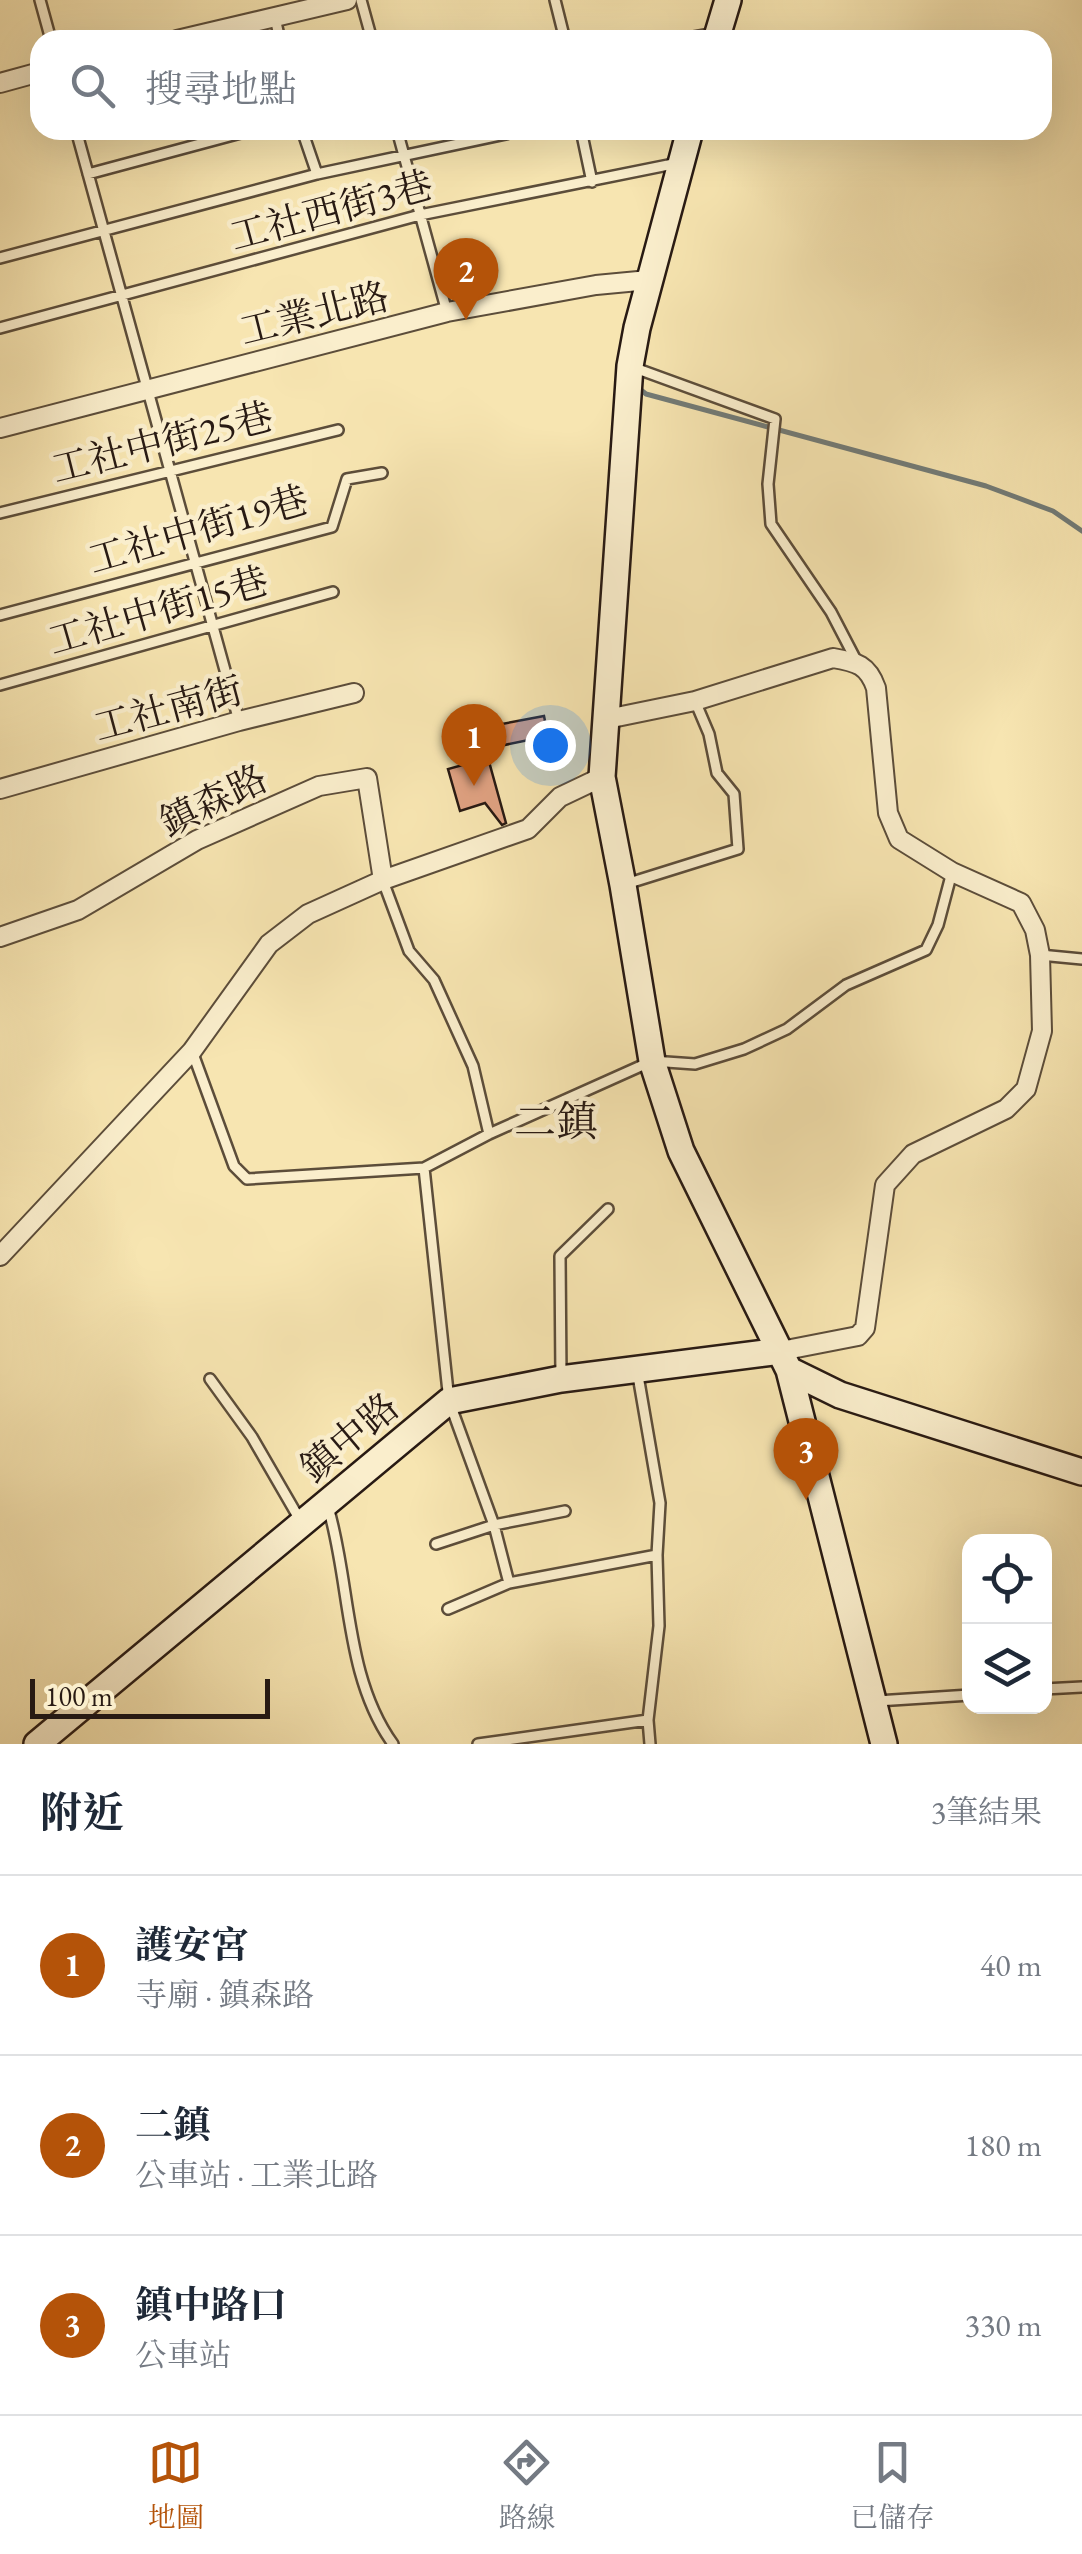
<!DOCTYPE html>
<html lang="zh-TW">
<head>
<meta charset="utf-8">
<style>
  :root { --surface:#fff; --page:#f6f6f7; --text:#1f2937; --muted:#747a83; --line:#e0e1e3; --accent:#b45309 }
  body { margin:0; font-family:"EB Garamond","Noto Serif TC",serif; background:var(--page); color:var(--text) }
  .controls { position:absolute; right:30px; bottom:30px; display:grid; overflow:hidden; border-radius:20px; box-shadow:0 10px 40px #0002 }
  .controls button { width:90px; height:90px; display:grid; place-items:center; padding:0; border:0; border-bottom:2px solid var(--line); background:var(--surface); color:var(--text); font:50px sans-serif }
  .scale { position:absolute; left:30px; bottom:25px; width:240px; box-sizing:border-box; padding-left:10px; border:5px solid #281a13; border-top:0; font-size:28px; line-height:35px; white-space:nowrap; color:#281a13; -webkit-text-stroke:8px #faeecc; paint-order:stroke }
  .you { position:absolute; left:550px; top:745px; width:35px; height:35px; margin:-25px; border:8px solid #fff; border-radius:50%; background:#1a73e8; box-shadow:0 0 0 15px #1a73e833 }
  .badge { display:grid; place-items:center; width:65px; height:65px; border-radius:50%; background:var(--accent); color:#fff; font-size:32px; font-weight:700 }
  .pin { position:absolute; translate:-50% -82px; filter:drop-shadow(0 2px 5px #0008) }
  .pin::after { content:''; position:absolute; top:52px; width:35px; height:30px; background:inherit; clip-path:polygon(0 0,100% 0,50% 100%) }
  .list { margin:0; padding:0; list-style:none }
  h2 { display:flex; justify-content:space-between; align-items:center; height:130px; margin:0; padding:0 40px; font-size:42px }
  h2 small { font-size:32px; font-weight:400; color:var(--muted) }
  .list li { display:grid; grid-template-columns:65px 1fr auto; gap:30px; align-items:center; box-sizing:border-box; height:180px; padding:0 40px; border-top:2px solid var(--line) }
  .list b { display:block; font-size:38px; white-space:nowrap }
  .list p { margin:0; font-size:32px; white-space:nowrap; color:var(--muted) }
  .list em { font-size:32px; font-style:normal; color:var(--muted) }
  .icon { flex:none; width:55px; height:55px; fill:none; stroke:currentColor; stroke-width:2; stroke-linecap:round; stroke-linejoin:round }
  .map { position:relative; flex:none; width:1082px; height:1744px; overflow:hidden }
  .search { position:absolute; background:var(--surface); box-shadow:0 10px 40px #0002; left:30px; right:30px; top:30px; height:110px; display:flex; align-items:center; gap:25px; box-sizing:border-box; padding:0 35px; border-radius:30px; color:var(--muted); font-size:38px }
  .sheet { height:670px; background:var(--surface) }
  nav { display:flex; justify-content:space-around; align-items:center; box-sizing:border-box; height:140px; border-top:2px solid var(--line); background:var(--surface); font-size:28px; color:var(--muted) }
  nav a { display:grid; justify-items:center; gap:5px }
  nav .on { color:var(--accent) }
  .map>svg:first-child { display:block }
</style>
</head>
<body>
<div class="map">
<svg width="1082" height="1744" viewBox="0 0 1082 1744">
  <rect width="100%" height="100%" fill="#f7e5b1"/>
  <filter id="stains"><feTurbulence type="fractalNoise" baseFrequency=".002" numOctaves="4"/><feColorMatrix values="0 0 0 0 .2 0 0 0 0 .09 0 0 0 0 .02 0 0 0 .5 -.17"/></filter>
  <radialGradient id="worn" r=".72"><stop offset=".6" stop-color="#630" stop-opacity="0"/><stop offset="1" stop-color="#630" stop-opacity=".3"/></radialGradient>
  <g fill="none" stroke-linecap="round" stroke-linejoin="round">
    <path stroke="#727b77" stroke-width="5" d="M641,390l5,4 340,92 67,25 29,20"/>
  </g>
  <path fill="#e0a282" stroke="#281a13" stroke-width="2.5" d="M544,716l4,20 -58,12 -4,-21z
    M488,758l18,65 -4,2 -17,-22 -25,8 -12,-42z"/>
  <g fill="none" stroke-linecap="round" stroke-linejoin="round">
    <defs>
      <path id="lane" d="M40,0l11,40
        M361,0l11,40
        M555,0l10,40
        M275,18l5,22
        M677,40l39,-7
        M76,130l163,591
        M302,130l15,44
        M397,130l50,182
        M581,130l11,52
        M88,174l164,-44
        M0,258l317,-84 207,-44
        M0,328l420,-113 258,-52
        M635,368l140,51 -7,65 3,40 60,88 26,50
        M0,513l338,-83
        M0,615l332,-88 15,-48 35,-6
        M0,685l333,-93
        M383,881l26,70 25,29 39,86 16,68
        M626,884l112,-35 -4,-55 -17,-21 -8,-39 -14,-33
        M1040,955l42,4
        M192,1051l42,115 13,13 177,-11
        M637,1370l23,133 -3,52 2,71 -11,94 2,24
        M561,1377l-1,-121 48,-47
        M210,1379l42,58 48,83
        M328,1507c23,77 16,169 65,237
        M436,1544l58,-19 71,-14
        M509,1583l-15,-58 -45,-124 -25,-233 65,-34 163,-73 43,3 49,-15 43,-20 59,-44 80,-35 12,-25 14,-53
        M448,1609l61,-26 148,-28
        M1044,1689l38,-2
        M877,1701l93,-6
        M478,1744l170,-24"/>
      <path id="street" d="M177,40l170,-40
        M0,83l40,-11
        M0,428l447,-116 149,-27 53,-5
        M607,719l88,-18 138,-43c24,4 35,7 43,30l12,125 11,26 53,33 69,31 14,27 5,25 2,76 -16,58 -20,20 -93,45 -28,31 -20,143 -7,8 -77,15
        M0,789l239,-68 115,-28
        M0,937l78,-27 119,-70 122,-54 48,-8 16,102
        M0,1256l192,-205 77,-107 39,-30 75,-34 145,-51 32,-32 42,-20"/>
      <path id="secondary" d="M716,40l12,-40
        M690,130l-53,198 -7,38 -28,411 21,108 29,176 29,90 108,219 95,374
        M789,1370l51,25 242,77
        M37,1744l412,-343 112,-22 220,-28"/>
    </defs>
    <use href="#lane" stroke="#5c4d3a" stroke-width="14"/>
    <use href="#street" stroke="#5c4d3a" stroke-width="22"/>
    <use href="#secondary" stroke="#281a13" stroke-width="30"/>
    <use href="#lane" stroke="#faeecc" stroke-width="9"/>
    <use href="#street" stroke="#faeecc" stroke-width="18"/>
    <use href="#secondary" stroke="#faeecc" stroke-width="25"/>
  </g>
  <g text-anchor="middle" dominant-baseline="central" stroke-width="9" stroke-linejoin="round" paint-order="stroke">
    <g font-size="38" fill="#281a13" stroke="#faeecc">
      <text transform="translate(331 210) rotate(-15)">工社西街3巷</text>
      <text transform="translate(314 313) rotate(-14)">工業北路</text>
      <text transform="translate(162 442) rotate(-14)">工社中街25巷</text>
      <text transform="translate(198 529) rotate(-16)">工社中街19巷</text>
      <text transform="translate(158 610) rotate(-16)">工社中街15巷</text>
      <text transform="translate(168 708) rotate(-15)">工社南街</text>
      <text transform="translate(213 800) rotate(-26)">鎮森路</text>
      <text transform="translate(349 1437) rotate(-40)">鎮中路</text>
    </g>
    <g font-size="42" fill="#281a13" stroke="#faeecc">
      <text x="556" y="1121">二鎮</text>
    </g>
  </g>
  <rect width="100%" height="100%" filter="url(#stains)"/>
  <rect width="100%" height="100%" fill="url(#worn)"/>
</svg>
<div class="controls">
<button><svg class="icon" aria-label="locate" viewBox="0 0 24 24"><circle cx="12" cy="12" r="6"/><path d="M12 2v4M12 18v4M2 12h4M18 12h4"/></svg></button>
<button><svg class="icon" aria-label="layers" viewBox="0 0 24 24"><path d="M12 4l9 5-9 5-9-5zM3 14l9 5 9-5"/></svg></button>
</div>
<div class="scale">100 m</div>
<div class="you"></div>
<div class="pin badge" style="left:474px;top:786px">1</div>
<div class="pin badge" style="left:466px;top:320px">2</div>
<div class="pin badge" style="left:806px;top:1500px">3</div>
<div class="search"><svg class="icon" aria-label="search" viewBox="0 0 24 24"><circle cx="10" cy="10" r="6"/><path d="M15 15l6 6"/></svg>搜尋地點</div>
</div>
<section class="sheet">
<h2>附近<small>3筆結果</small></h2>
<ul class="list">
<li><span class="badge">1</span><div><b>護安宮</b><p>寺廟 · 鎮森路</p></div><em>40 m</em></li>
<li><span class="badge">2</span><div><b>二鎮</b><p>公車站 · 工業北路</p></div><em>180 m</em></li>
<li><span class="badge">3</span><div><b>鎮中路口</b><p>公車站</p></div><em>330 m</em></li>
</ul>
</section>
<nav>
<a class="on"><svg class="icon" aria-label="map" viewBox="0 0 24 24"><path d="M3 6l6-2 6 2 6-2v14l-6 2-6-2-6 2zM9 4v14M15 6v14"/></svg>地圖</a>
<a><svg class="icon" aria-label="directions" viewBox="0 0 24 24"><path d="M12 3l9 9-9 9-9-9zM9 14v-3h6M13 9l2 2-2 2"/></svg>路線</a>
<a><svg class="icon" aria-label="saved" viewBox="0 0 24 24"><path d="M7 4h10v16l-5-4-5 4z"/></svg>已儲存</a>
</nav>
</body>
</html>
